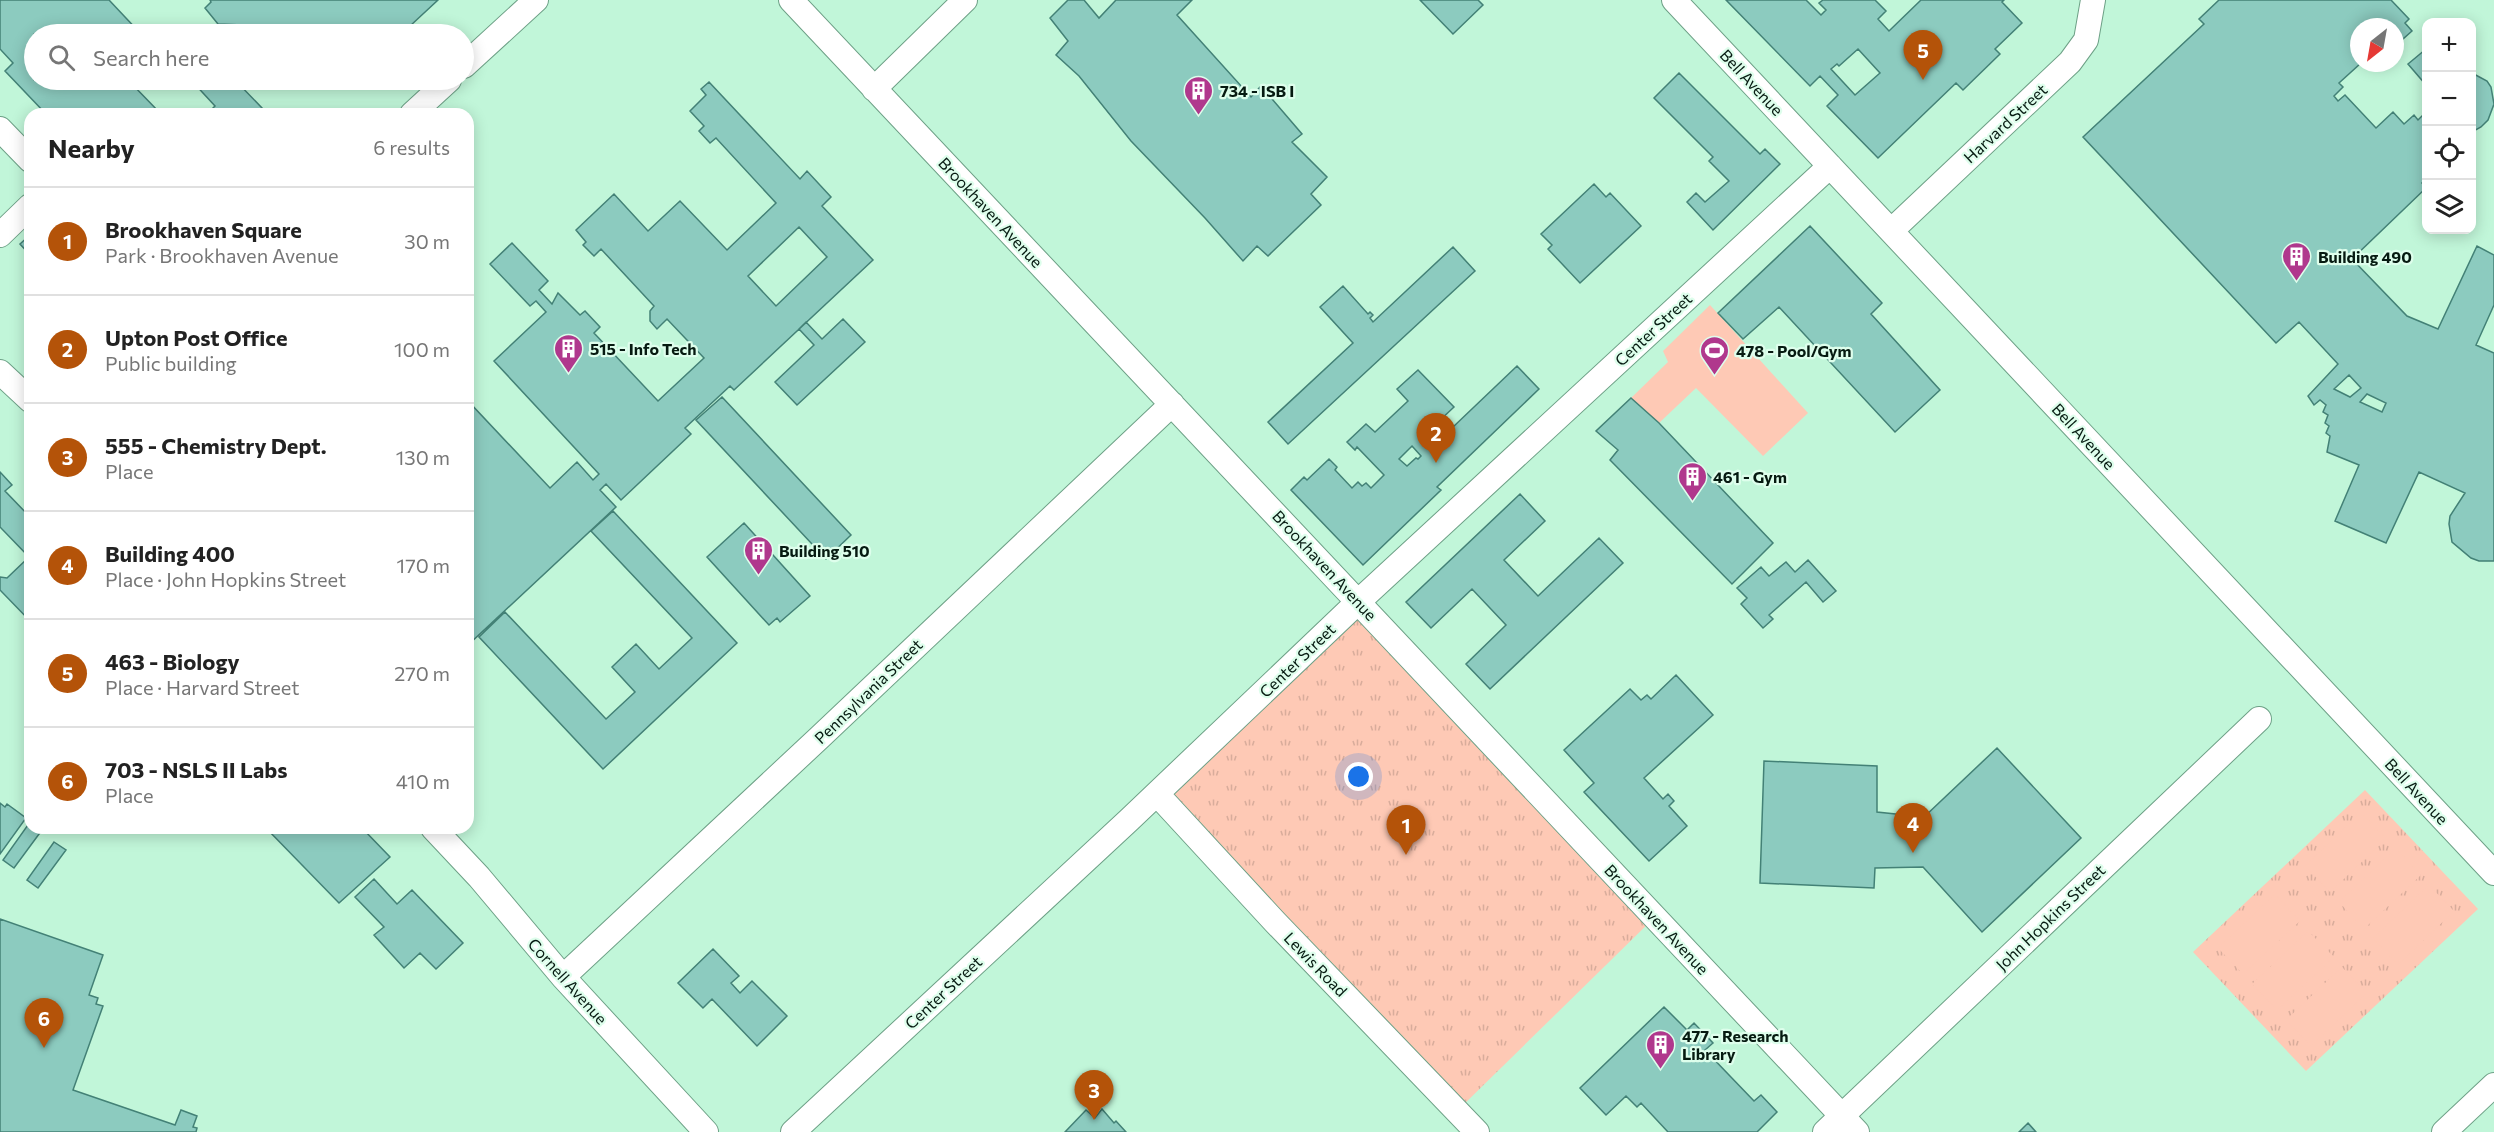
<!DOCTYPE html>
<html lang="en">
<head>
<meta charset="utf-8">
<style>
  :root { --surface:#fff; --page:#f2f2f2; --text:#222; --muted:#767676; --line:#e0e0e0; --accent:#b45309 }
  body { margin:0; font-family:Commissioner,sans-serif; background:var(--page); color:var(--text) }
  .controls { position:absolute; right:18px; top:18px; display:grid; overflow:hidden; border-radius:12px; box-shadow:0 3px 15px #0003 }
  .controls button { width:54px; height:54px; display:grid; place-items:center; padding:0; border:0; border-bottom:2px solid var(--line); background:var(--surface); color:var(--text); font:30px sans-serif }
  .compass { position:absolute; left:2350px; top:18px; width:54px; height:54px; border-radius:50%; background:var(--surface); box-shadow:0 3px 15px #0003; rotate:211deg }
  .you { position:absolute; left:1359px; top:777px; width:21px; height:21px; margin:-15px; border:4px solid #fff; border-radius:50%; background:#1a73e8; box-shadow:0 0 0 9px #1a73e833 }
  .badge { display:grid; place-items:center; width:39px; height:39px; border-radius:50%; background:var(--accent); color:#fff; font-size:20px; font-weight:700 }
  .pin { position:absolute; translate:-50% -50px; filter:drop-shadow(0 2px 3px #0008) }
  .pin::after { content:''; position:absolute; top:32px; width:21px; height:18px; background:inherit; clip-path:polygon(0 0,100% 0,50% 100%) }
  .list { margin:0; padding:0; list-style:none }
  h2 { display:flex; justify-content:space-between; align-items:center; height:78px; margin:0; padding:0 24px; font-size:26px }
  h2 small { font-size:20px; font-weight:400; color:var(--muted) }
  .list li { display:grid; grid-template-columns:39px 1fr auto; gap:18px; align-items:center; box-sizing:border-box; height:108px; padding:0 24px; border-top:2px solid var(--line) }
  .list b { display:block; font-size:22px; white-space:nowrap }
  .list p { margin:0; font-size:20px; white-space:nowrap; color:var(--muted) }
  .list em { font-size:20px; font-style:normal; color:var(--muted) }
  .icon { flex:none; width:33px; height:33px; fill:none; stroke:currentColor; stroke-width:2; stroke-linecap:round; stroke-linejoin:round }
  .map { position:relative; flex:none; width:2494px; height:1132px; overflow:hidden }
  .search { position:absolute; background:var(--surface); box-shadow:0 3px 15px #0003; left:24px; top:24px; width:450px; height:66px; display:flex; align-items:center; gap:15px; box-sizing:border-box; padding:0 21px; border-radius:33px; color:var(--muted); font-size:22px }
  .panel { position:absolute; background:var(--surface); box-shadow:0 3px 15px #0003; left:24px; top:108px; width:450px; height:726px; border-radius:18px }
  .map>svg:first-child { display:block }
</style>
</head>
<body>
<div class="map">
<svg width="2494" height="1132" viewBox="0 0 2494 1132">
  <defs>
    <pattern id="grass-tufts" width="24" height="20" patternUnits="userSpaceOnUse" patternTransform="scale(1.5)"><rect width="24" height="20" fill="#fec9b5"/><path d="M3 7l-1-3M5 7V3M7 7l1-3M15 17l-1-3M17 17v-4M19 17l1-3" fill="none" stroke="#d8ac9b"/></pattern>
  </defs>
  <rect width="100%" height="100%" fill="#c1f6d9"/>
  <path fill="url(#grass-tufts)" d="M1359,601l296,316 -198,194 -300,-317z
    M2365,790l113,119 -172,162 -113,-119z"/>
  <path fill="#fec9b5" d="M1710,305l98,108 -45,43 -67,-68 -37,35 -28,-25 37,-36 -5,-11z
    M2361,812l25,27 -56,53 -25,-26z
    M2396,848l25,27 -57,54 -25,-27z
    M2429,885l25,26 -56,54 -25,-27z
    M2275,894l25,27 -57,53 -25,-26z
    M2308,931l26,26 -57,53 -25,-26z
    M2342,967l25,26 -56,53 -25,-26z"/>
  <path fill="#8ccbbf" stroke="#438176" stroke-width="1.5" fill-rule="evenodd" d="M0,0h109l32,34h-107v46h94l33,34h-115l-41,-43 8,-8 -13,-14z
    M210,0h228l-29,27 -5,-2 -27,9h-17v-4l-39,-1 -1,5h-29v-7l-73,-3 -13,-16 6,-6z
    M1068,0h16l15,18 17,-18h76l-15,15 74,82 10,-11 41,48 -10,8 35,35 -16,17 10,11 -53,51 -11,-10 -14,15 -38,-43 -74,-77 -52,-65 -23,-21 12,-14 -18,-23z
    M1420,0h58l5,5 -30,29z
    M1726,0h80l15,15 5,-5 -7,-7 4,-3h52l11,11 -8,8 11,12 32,-31h83l-2,2 20,21 -27,26 5,5 -37,36 -7,-7 -78,75 -51,-52 11,-11 -18,-19 -10,10zM1858,49l22,24 -25,22 -24,-26 6,-5 2,2z
    M2219,0h172l18,19 -4,4 7,8 -17,15v-19h-36v36h2l-22,20 4,4 -9,9 4,5 7,-6 31,33 17,-16 11,12 10,-9 4,5 8,-8v66l-4,5 4,5 -74,71 55,57 31,13 39,-83 17,9v50l-18,40 18,8v208h-15l-8,-3 -19,-16 -3,-18 1,-8 15,-23 -46,-21 -33,71 -51,-22 24,-56 -32,-13 3,-16 -4,-3 3,-7 -4,-3 3,-8 -5,-3 3,-7 -6,-5 -6,5 -6,-9 30,-32 -39,-42 -23,21 -193,-206 121,-113 -5,-5zM2349,375l12,13 -11,9 -16,-8zM2367,394l19,9 -4,9 -22,-10z
    M2426,49v36l-18,-21z
    M1679,73l81,81 5,-5 15,15 -67,66 -26,-28 9,-9 9,9 24,-21 -20,-20 4,-4 -59,-59z
    M2472,73l15,8 4,6 3,17 -6,16 -7,7 -9,5z
    M191,80h44l27,28 -7,6h-31l-2,-3 -3,3h-12l8,-8z
    M709,82l91,97 7,-8 24,26 -9,9 51,54 -139,130 -4,-4 -45,42 6,6 -70,66 -15,-16 -6,6 16,17 -148,138v-244l82,87 27,-26 16,18 6,-6 -105,-113 52,-49 -10,-11 -6,5 -40,-42 22,-21 36,38 -9,9 13,14 6,-11 22,22 5,-4 15,16 -6,6 64,68 46,-43 -37,-39 -10,10 -7,-8v-10l4,-5 -53,-57 -7,7 -11,-11 3,-3 -10,-12 38,-36 34,37 32,-30 47,49 49,-47 -60,-65 -6,5 -11,-12 5,-5 -14,-15 16,-16 -5,-6zM799,227l28,30 -51,49 -28,-30z
    M1594,184l12,13 4,-4 31,33 -61,57 -32,-34 4,-4 -11,-11z
    M1810,226l72,77 -11,11 69,76 -45,42 -116,-125 -36,32 -25,-26z
    M30,235v20l-10,-11z
    M1453,247l22,24 -187,173 -20,-22 85,-79 -33,-36 23,-21 25,28 2,-2 3,3 -3,3 3,4z
    M843,319l22,23 -68,63 -22,-23 39,-37 -15,-16 7,-7 16,17z
    M1517,366l22,23 -102,98 4,3 -78,75 -72,-75 13,-13 3,3 22,-21 8,8 -2,3 17,18 6,-6 4,4 4,-3 5,5 13,-13 -27,-28 -2,3 -8,-8 19,-18 9,8 33,-31 -11,-12 21,-19 36,37 -33,31 10,10zM1412,446l9,10 -3,3 -2,-1 -9,8 -8,-7z
    M722,397l129,138 -25,24 -130,-139z
    M1631,398l28,25 114,120 -41,41 -122,-124 8,-10 -22,-19z
    M0,472l12,13 -7,6 25,26v104l-30,-31v-13l7,1 22,-21 -29,-30z
    M1520,494l25,27 -41,39 34,36 61,-58 24,25 -133,126 -24,-25 40,-39 -34,-36 -41,39 -25,-26z
    M613,511l124,132 -134,126 -124,-132 26,-25 101,107 29,-27 -23,-25 24,-23 23,25 33,-31 -101,-107z
    M744,523l66,73 -30,26 -3,-4 -8,7 -62,-68z
    M1808,560l28,31 -13,11 -17,-20 -37,33 4,4 -10,9 -22,-24 6,-6 -10,-10 24,-21 8,9 17,-14 9,10z
    M1676,675l37,40 -69,63 19,21 5,-5 6,7 -5,5 18,20 -38,35 -65,-69 10,-9 -30,-33 66,-61 11,11 6,-5 4,4z
    M1997,748l84,90 -99,94 -59,-65 -48,1 -1,20 -114,-5 4,-122 113,5v46l47,5z
    M0,803l5,4 2,-3 19,14 -26,36z
    M30,822v6l12,2 -28,38 -11,-8z
    M266,828h96l28,29 -51,46z
    M54,842l12,8 -28,38 -11,-8z
    M374,879l23,25 15,-14 51,53 -27,26 -16,-16 -16,15 -30,-33 10,-8 -29,-30z
    M0,919l103,36 -14,40 9,3 -2,6 7,2 -30,84 102,35 6,-15 16,6 -4,11 4,1 -1,4h-196z
    M713,949l26,27 -8,7 9,10 12,-12 35,35 -30,30 -45,-47 -9,9 -25,-25z
    M1664,1007l23,23 7,-7 19,20 -8,7 49,51 7,-6 16,17 -20,20h-89l-27,-29 -4,4 -11,-11 -20,19 -26,-27z
    M1102,1109l12,14 2,-2 10,11h-61l21,-22 9,8z
    M2028,1123l8,9h-17z"/>
  <g fill="none" stroke-linecap="round" stroke-linejoin="round">
    <defs>
      <path id="minor" d="M791,0l1066,1132
        M1674,0l820,873
        M464,66l72,-66
        M874,89l91,-89
        M412,114l37,-34
        M0,129l30,31
        M1891,231l179,-169 16,-22 7,-40
        M0,235l30,-29
        M0,372l30,28
        M1157,794l118,128 202,210
        M433,828l46,49 84,100 143,155
        M563,977l257,-240 352,-333
        M793,1132l336,-312 230,-219 471,-435
        M1825,1132l434,-413
        M2444,1132l50,-47"/>
    </defs>
    <use href="#minor" stroke="#6da086" stroke-width="26"/>
    <use href="#minor" stroke="#fff" stroke-width="24"/>
  </g>
  <defs>
    <symbol id="building-pin" viewBox="-11 -11 22 30"><path d="M0 17L-7.5 6A9.5 9.5 0 1 1 7.5 6Z" fill="#b0388d" stroke="#defeec"/><path d="M-4-6H4V6H1V3H-1V6H-4ZM-2.5-4.3h1.7v1.8h-1.7ZM.8-4.3h1.7v1.8H.8ZM-2.5-1h1.7V.8h-1.7ZM.8-1h1.7V.8H.8Z" fill="#fff"/></symbol>
    <symbol id="stadium-pin" viewBox="-11 -11 22 30"><path d="M0 17L-7.5 6A9.5 9.5 0 1 1 7.5 6Z" fill="#b0388d" stroke="#defeec"/><path d="M0-5a6.5 5 0 1 0 0 10a6.5 5 0 1 0 0-10ZM-3.5-1.8h7v3.6h-7Z" fill="#fff"/></symbol>
  </defs>
  <g fill-rule="evenodd">
    <use href="#building-pin" x="1182" y="74" width="33" height="45"/>
    <use href="#building-pin" x="2280" y="240" width="33" height="45"/>
    <use href="#building-pin" x="552" y="332" width="33" height="45"/>
    <use href="#stadium-pin" x="1698" y="334" width="33" height="45"/>
    <use href="#building-pin" x="1676" y="460" width="33" height="45"/>
    <use href="#building-pin" x="742" y="534" width="33" height="45"/>
    <use href="#building-pin" x="1644" y="1028" width="33" height="45"/>
  </g>
  <g text-anchor="middle" dominant-baseline="central" stroke-width="4.5" stroke-linejoin="round" paint-order="stroke">
    <g font-size="16" fill="#061a11" stroke="#defeec">
      <text transform="translate(1752 82) rotate(47)">Bell Avenue</text>
      <text transform="translate(2005 123) rotate(-43)">Harvard Street</text>
      <text transform="translate(991 212) rotate(47)">Brookhaven Avenue</text>
      <text transform="translate(1653 329) rotate(-43)">Center Street</text>
      <text transform="translate(2084 436) rotate(47)">Bell Avenue</text>
      <text transform="translate(1325 565) rotate(47)">Brookhaven Avenue</text>
      <text transform="translate(1297 660) rotate(-44)">Center Street</text>
      <text transform="translate(868 691) rotate(-44)">Pennsylvania Street</text>
      <text transform="translate(2417 791) rotate(47)">Bell Avenue</text>
      <text transform="translate(2050 917) rotate(-44)">John Hopkins Street</text>
      <text transform="translate(1657 919) rotate(47)">Brookhaven Avenue</text>
      <text transform="translate(1316 964) rotate(46)">Lewis Road</text>
      <text transform="translate(568 981) rotate(48)">Cornell Avenue</text>
      <text transform="translate(943 992) rotate(-43)">Center Street</text>
    </g>
    <g font-size="16" font-weight="bold" fill="#061a11" stroke="#defeec" text-anchor="start">
      <text x="1220" y="90">734 - ISB I</text>
      <text x="2318" y="256">Building 490</text>
      <text x="590" y="348">515 - Info Tech</text>
      <text x="1736" y="350">478 - Pool/Gym</text>
      <text x="1713" y="476">461 - Gym</text>
      <text x="779" y="550">Building 510</text>
      <text x="1682" y="1035">477 - Research<tspan x="1682" dy="18">Library</tspan></text>
    </g>
  </g>
</svg>
<div class="controls">
<button>+</button>
<button>−</button>
<button><svg class="icon" aria-label="locate" viewBox="0 0 24 24"><circle cx="12" cy="12" r="6"/><path d="M12 2v4M12 18v4M2 12h4M18 12h4"/></svg></button>
<button><svg class="icon" aria-label="layers" viewBox="0 0 24 24"><path d="M12 4l9 5-9 5-9-5zM3 14l9 5 9-5"/></svg></button>
</div>
<svg class="compass" viewBox="-18 -18 36 36"><path d="M0-13l5 13h-10z" fill="#e53935"/><path d="M0 13l5-13h-10z" fill="#767676"/></svg>
<div class="you"></div>
<div class="pin badge" style="left:1406px;top:855px">1</div>
<div class="pin badge" style="left:1436px;top:463px">2</div>
<div class="pin badge" style="left:1094px;top:1120px">3</div>
<div class="pin badge" style="left:1913px;top:853px">4</div>
<div class="pin badge" style="left:1923px;top:80px">5</div>
<div class="pin badge" style="left:44px;top:1048px">6</div>
<div class="search"><svg class="icon" aria-label="search" viewBox="0 0 24 24"><circle cx="10" cy="10" r="6"/><path d="M15 15l6 6"/></svg>Search here</div>
<section class="panel">
<h2>Nearby<small>6 results</small></h2>
<ul class="list">
<li><span class="badge">1</span><div><b>Brookhaven Square</b><p>Park · Brookhaven Avenue</p></div><em>30 m</em></li>
<li><span class="badge">2</span><div><b>Upton Post Office</b><p>Public building</p></div><em>100 m</em></li>
<li><span class="badge">3</span><div><b>555 - Chemistry Dept.</b><p>Place</p></div><em>130 m</em></li>
<li><span class="badge">4</span><div><b>Building 400</b><p>Place · John Hopkins Street</p></div><em>170 m</em></li>
<li><span class="badge">5</span><div><b>463 - Biology</b><p>Place · Harvard Street</p></div><em>270 m</em></li>
<li><span class="badge">6</span><div><b>703 - NSLS II Labs</b><p>Place</p></div><em>410 m</em></li>
</ul>
</section>
</div>
</body>
</html>
